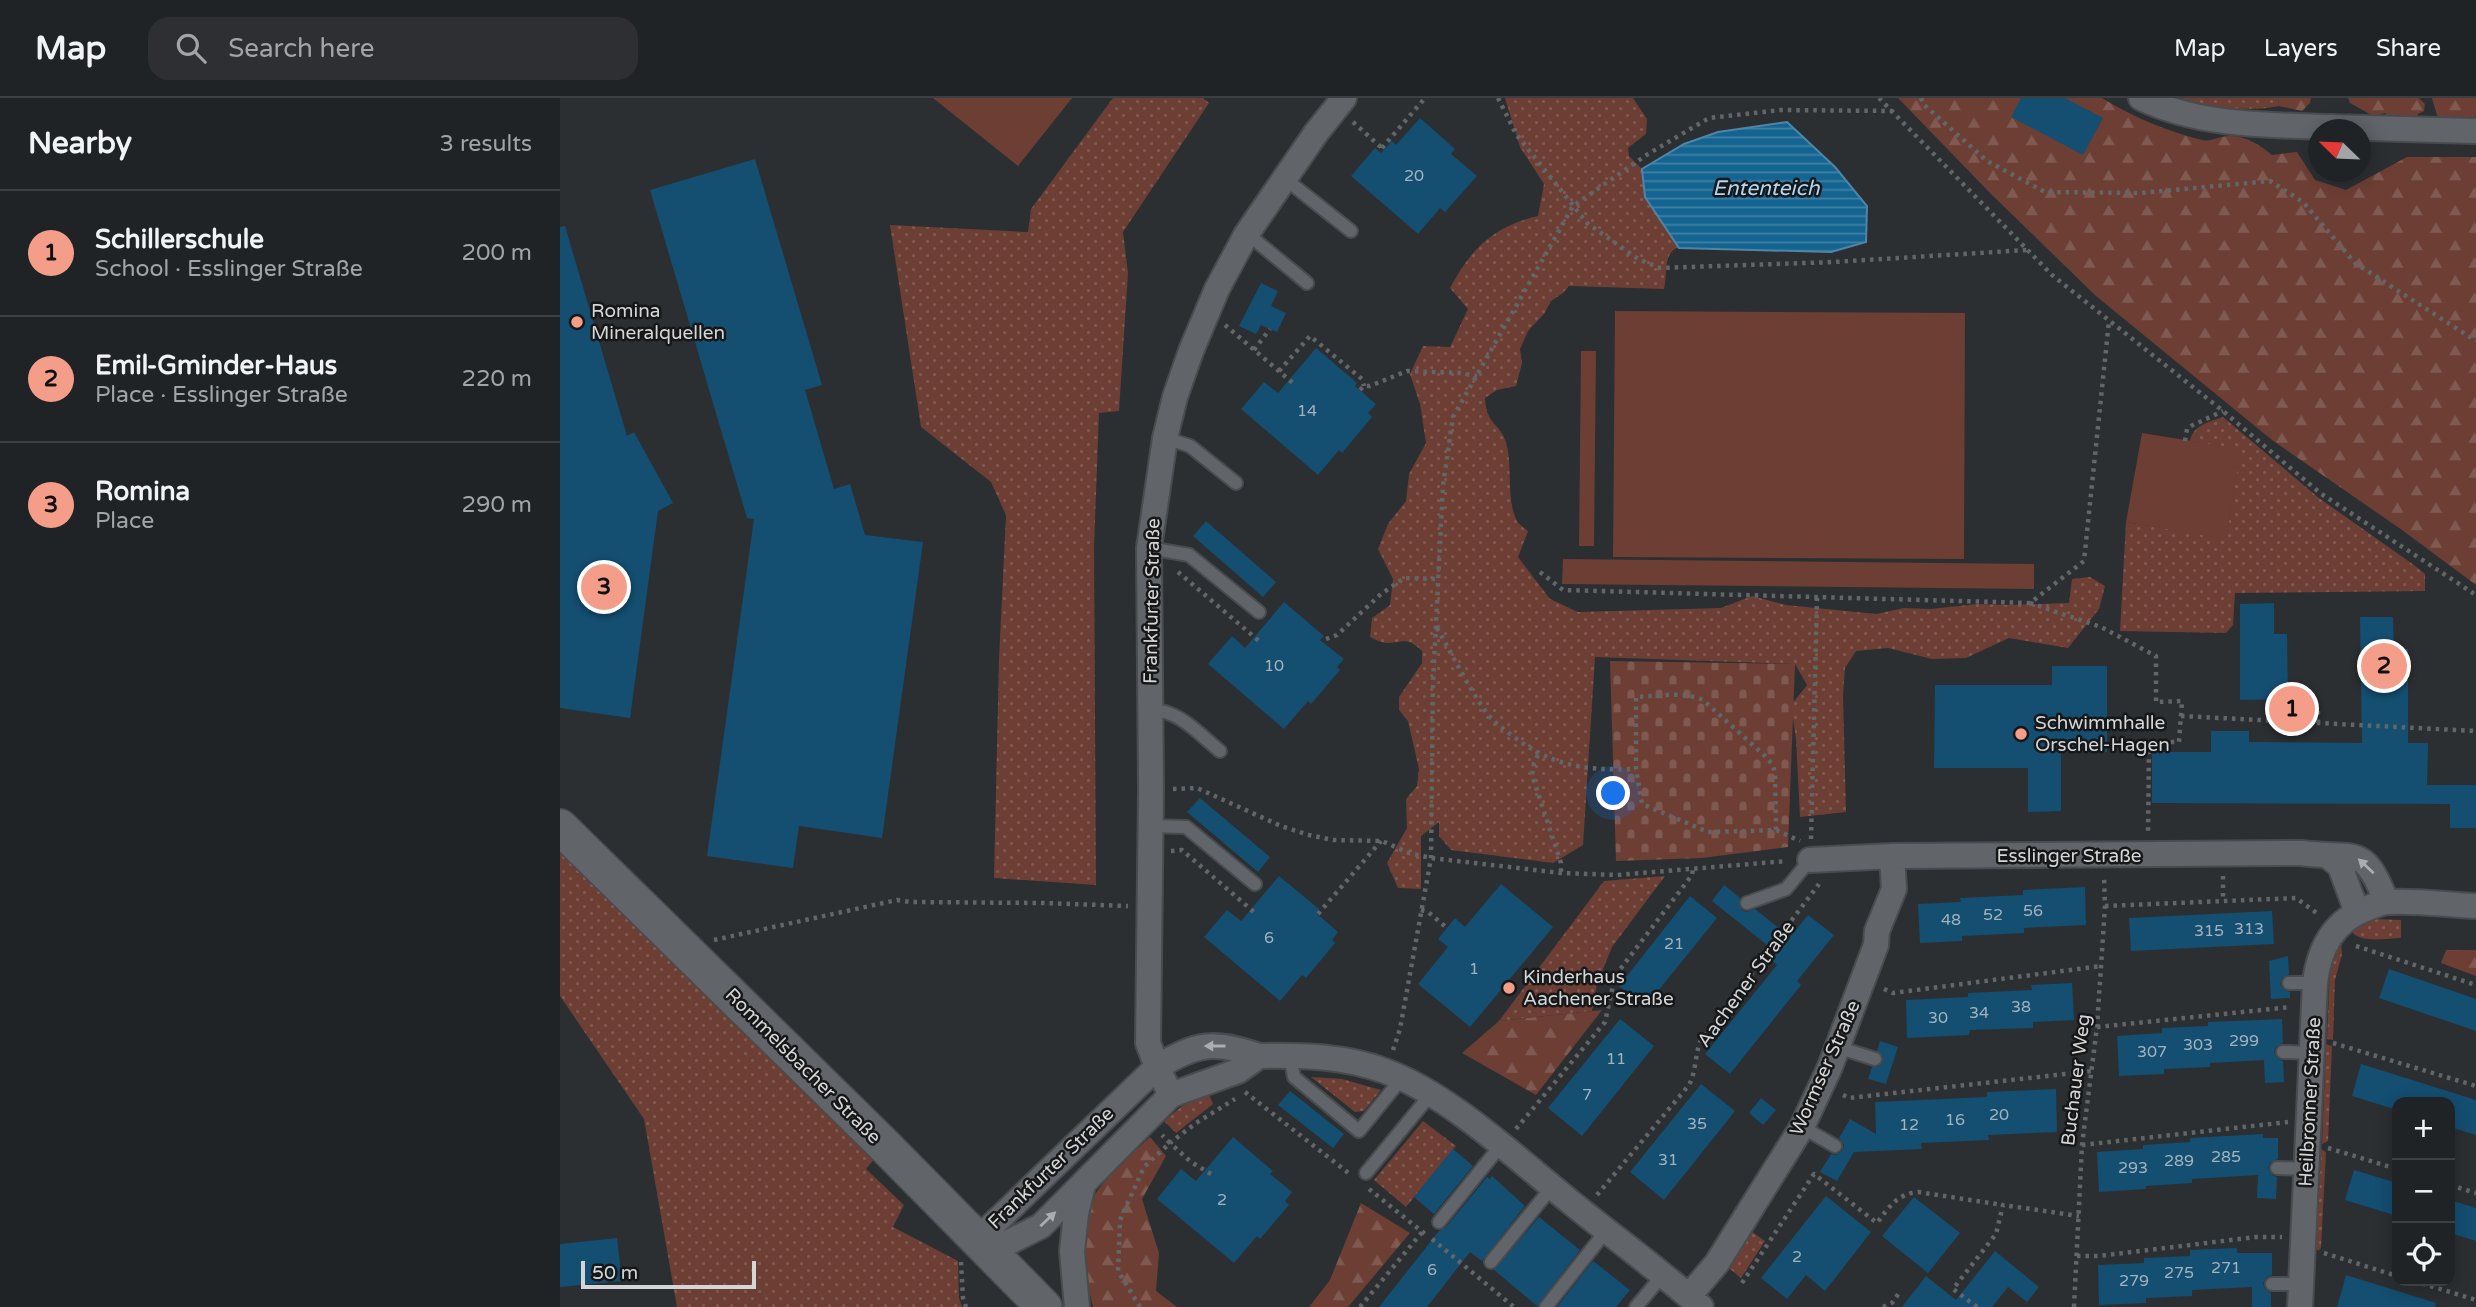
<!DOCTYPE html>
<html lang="en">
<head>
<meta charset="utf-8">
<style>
  :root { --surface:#202326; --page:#2d2f32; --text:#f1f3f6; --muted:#a2a4a7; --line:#3d4043; --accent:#f49e8a }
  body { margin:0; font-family:"Varela Round",sans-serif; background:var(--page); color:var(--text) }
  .controls { position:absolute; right:21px; bottom:21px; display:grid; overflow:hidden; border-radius:14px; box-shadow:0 4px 18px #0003 }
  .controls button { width:63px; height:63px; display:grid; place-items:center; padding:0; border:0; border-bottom:2px solid var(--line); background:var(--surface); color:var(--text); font:35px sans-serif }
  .compass { position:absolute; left:1748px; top:21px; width:63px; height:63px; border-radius:50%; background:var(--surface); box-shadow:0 4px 18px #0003; rotate:293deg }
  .scale { position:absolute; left:21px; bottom:18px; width:175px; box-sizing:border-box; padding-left:7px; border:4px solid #d3d5d7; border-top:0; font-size:19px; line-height:24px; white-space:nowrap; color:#d3d5d7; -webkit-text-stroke:5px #151718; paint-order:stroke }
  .you { position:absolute; left:1054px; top:696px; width:24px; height:24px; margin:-18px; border:5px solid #fff; border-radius:50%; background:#1a73e8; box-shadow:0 0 0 10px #1a73e833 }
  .badge { display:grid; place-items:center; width:46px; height:46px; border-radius:50%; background:var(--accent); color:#111; font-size:23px; font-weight:700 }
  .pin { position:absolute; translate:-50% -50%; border:4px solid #fff; box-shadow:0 2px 7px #0006 }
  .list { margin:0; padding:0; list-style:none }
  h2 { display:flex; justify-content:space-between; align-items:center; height:91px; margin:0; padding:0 28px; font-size:30px }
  h2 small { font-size:23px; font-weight:400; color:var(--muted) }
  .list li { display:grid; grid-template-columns:46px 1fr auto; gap:21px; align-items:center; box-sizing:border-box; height:126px; padding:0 28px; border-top:2px solid var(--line) }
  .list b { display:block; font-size:26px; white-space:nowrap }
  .list p { margin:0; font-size:23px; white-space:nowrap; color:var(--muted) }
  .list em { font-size:23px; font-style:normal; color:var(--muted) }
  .icon { flex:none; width:38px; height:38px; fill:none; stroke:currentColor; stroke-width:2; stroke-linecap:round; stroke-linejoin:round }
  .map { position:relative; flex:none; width:1916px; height:1209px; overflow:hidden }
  header { display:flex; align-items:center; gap:42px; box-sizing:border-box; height:98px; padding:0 35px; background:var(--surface); border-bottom:2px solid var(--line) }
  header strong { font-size:33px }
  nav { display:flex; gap:38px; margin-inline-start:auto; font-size:24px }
  .search { width:490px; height:63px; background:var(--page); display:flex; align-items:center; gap:18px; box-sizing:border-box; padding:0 24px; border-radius:21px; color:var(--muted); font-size:26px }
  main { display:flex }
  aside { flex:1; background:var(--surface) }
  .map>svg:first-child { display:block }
</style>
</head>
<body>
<header>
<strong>Map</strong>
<div class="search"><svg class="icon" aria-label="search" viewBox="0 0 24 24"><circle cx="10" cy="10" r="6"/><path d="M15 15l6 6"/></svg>Search here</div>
<nav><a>Map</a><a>Layers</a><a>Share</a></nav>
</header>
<main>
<aside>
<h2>Nearby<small>3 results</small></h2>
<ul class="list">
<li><span class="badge">1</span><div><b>Schillerschule</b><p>School · Esslinger Straße</p></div><em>200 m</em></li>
<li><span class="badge">2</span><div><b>Emil-Gminder-Haus</b><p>Place · Esslinger Straße</p></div><em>220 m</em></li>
<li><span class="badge">3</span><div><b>Romina</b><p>Place</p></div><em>290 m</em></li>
</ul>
</aside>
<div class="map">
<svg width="1916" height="1209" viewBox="0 0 1916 1209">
  <defs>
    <pattern id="green-dots" width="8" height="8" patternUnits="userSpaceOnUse" patternTransform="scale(1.75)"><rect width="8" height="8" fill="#6c3e34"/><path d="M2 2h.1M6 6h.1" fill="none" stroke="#805951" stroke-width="1.8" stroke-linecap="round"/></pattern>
    <pattern id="forest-firs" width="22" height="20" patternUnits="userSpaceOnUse" patternTransform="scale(1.75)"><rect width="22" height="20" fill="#6c3e34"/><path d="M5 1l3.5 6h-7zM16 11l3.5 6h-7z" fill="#805951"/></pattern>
    <pattern id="cemetery-stones" width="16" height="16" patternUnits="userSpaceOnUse" patternTransform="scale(1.75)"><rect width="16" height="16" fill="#6c3e34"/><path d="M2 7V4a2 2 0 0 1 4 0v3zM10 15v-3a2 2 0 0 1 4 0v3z" fill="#805951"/></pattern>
    <pattern id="water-rules" width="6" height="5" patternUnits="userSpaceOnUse" patternTransform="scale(1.75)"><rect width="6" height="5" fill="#146491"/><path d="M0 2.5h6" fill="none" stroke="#4080a5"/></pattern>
  </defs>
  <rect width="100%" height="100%" fill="#2b2f32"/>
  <path fill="url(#green-dots)" d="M553,0h90l6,5 -86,129 5,41 -9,138 -20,2 -5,134 2,338 -102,-7 5,-219 7,-144 -15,-33 -70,-55 -31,-202 138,7 3,-23z
    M945,0h128l14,21 -1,15 -18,14 1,8 13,13 3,28 33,50c-16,8 -10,27 -14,42l-95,-3 -6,7 -12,8 -7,13 -16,17 -8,18 2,14 -6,23 -19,4 -12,8c1,27 15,25 21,44 7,23 0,55 10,77 2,5 8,9 12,12l-10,26 32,42 28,13 143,-4 31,-12 34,9 90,9 28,-6 26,1 48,-5 31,1 60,-2 3,-24 18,-2 15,9 -6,23 -31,39 -59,-10 -43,20 -34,1 -44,-11 -32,3 -11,17 -2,28 3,116 -46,5 -4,-78 -5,-34 16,-20 -12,-21 -200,-7 -12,188 -30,18 -102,-13 -12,-14v-14l-18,14v53l-23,-1 -11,-25 20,-35 -1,-29 11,-13 2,-17 -11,-48 -9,-11v-13l23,-34v-12c-15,-14 -17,-9 -34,-8 -6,0 -12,-3 -18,-6l2,-19 18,-13 3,-26 -15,-30 10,-25 18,-23 3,-27 17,-31 -6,-39 -10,-30 13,-28 27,1 18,-38 -18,-21c21,-39 43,-62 88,-72l6,-32 -24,-37z
    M1620,0h98l1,8c-30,6 -70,2 -99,-8z
    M1663,319l96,81 95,67 11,9v17l-190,2 -2,32 -7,8 -106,-2 6,-109 100,16 14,-88 -50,-9c3,-16 19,-19 33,-24z
    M0,729l325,319 -19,23 38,36 -11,22 65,34 1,37 3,9h-285l-33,-188 -84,-123z
    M1105,778l-53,71 -15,37 -5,27 -93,10 105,-140z
    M1814,821l27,1v18c-14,0 -41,6 -50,-7z
    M1781,845l1,11 -7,26 -2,60 -6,-1 3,-72 3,-11z
    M1766,946l6,2 -4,95 -6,3z
    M751,979l31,2 39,11 -17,21 -9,1z
    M648,994l5,12 -37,29 -12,-12 17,-14z
    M863,1023l33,25 -50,61 -32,-27z
    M1761,1051l5,3 -5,96 -2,2h-3z
    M1188,1131l17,12 -24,37 -16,-13z"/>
  <path fill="url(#forest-firs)" d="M1338,0h204c31,19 64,33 100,42 9,2 17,-4 27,-4 16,-1 31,9 43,19l25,-3 18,28 31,10 61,-33h69v428l-74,-55 -130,-90 -176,-144 -106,-103z
    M1718,0h33l-1,5 -8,8 -23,-5z
    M1788,0h71l6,6 -1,7 -6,3 -3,8 -13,-6 -8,7 -9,-10 -12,3 -23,-13z
    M1872,0h44v18l-2,2 -36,1z
    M1886,852h30v26l-35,-13z
    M1042,912l-66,85 -74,-42 37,-32z
    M590,1039l16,19 -24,43 17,54 -3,38 21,16h-84c-4,-18 -10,-36 -12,-53 -8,-53 35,-85 69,-117z
    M801,1105l49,30 -62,74h-39l21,-27z"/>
  <path fill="url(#cemetery-stones)" d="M1050,563l185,3 -7,183 -86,11 -86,3z"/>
  <path fill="#6c3e34" d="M373,0h139l-54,68z
    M1055,213l350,2 -1,246 -351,-2z
    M1021,253h15l-2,195h-15z
    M1582,335l99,16 -15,90 -100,-17z
    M1003,461l471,5v25l-472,-5z"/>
  <path fill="url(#water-rules)" stroke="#4d86a6" stroke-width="2" d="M1227,24l48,45 32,39 -1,36 -35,10 -152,-4 -34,-51 -3,-28 42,-25 34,-12z"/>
  <path fill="#144e71" d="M1461,0h44l38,20 -20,37 -72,-38z
    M860,20l35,31 -4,5 26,22 -32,36 -5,-4 -22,26 -67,-58 24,-28 6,5 11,-12 4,4z
    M195,61l67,226 -17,5 29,99 16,-5 15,51 58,7 -41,296 -83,-12 -6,42 -86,-12 47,-337 -7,-1 -97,-328z
    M5,128l62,210 7,-4 39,71 -15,8 -28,207 -70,-10v-481z
    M701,185l17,8 -7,15 15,7 -9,19 -16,-7 -5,9 -17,-8z
    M756,250l41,35 -2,3 21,18 -8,9 4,4 -30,36 -3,-3 -21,25 -77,-66 23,-27 14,11z
    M646,423l70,61 -13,15 -70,-61z
    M724,504l40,34 -4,4 24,19 -7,8 3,3 -29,34 -3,-3 -24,28 -76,-65 24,-28 13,12z
    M1714,505v31h13l1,65 -48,1v-96z
    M1800,519h33l1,32h14v94h20l-1,42h49v43h-26v-24l-298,-1v-51h59v-21h38v11l113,1z
    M1492,568h55v86h-46v59l-33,1v-44h-94l1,-83h117z
    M640,700l70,59 -12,15 -71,-60z
    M719,778l40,33 -3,4 22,19 -6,8 3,3 -29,35 -4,-3 -22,26 -76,-64 23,-27 14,11z
    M941,786l52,43 -83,100 -52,-43 30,-37 -10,-8 17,-21 10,9z
    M1164,787l16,13 -1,7 3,5 4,2 9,-3 35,28 18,-22 26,20 -37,46 4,4 -71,89 -25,-20 72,-89 -6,-5 6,-7 -65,-52z
    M1525,789l1,38 -62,3v5l-62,3v5l-42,2 -2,-39 43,-2 -1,-4 63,-3v-5z
    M1130,798l27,22 -72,89 -26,-21z
    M1712,813l2,33 -143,7 -2,-33z
    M1728,858l1,18 -7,4 -2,6 4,6 6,2v6l-19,1 -2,-38z
    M1829,871l87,30v32l-97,-33z
    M1512,885l2,37 -41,2v6l-63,2 -1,5 -62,3 -1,-38 62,-3v-4l64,-3 -1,-5z
    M1060,921l34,27 -72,90 -34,-28z
    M1722,921l1,24 -7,4 -2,5 4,7 5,2 1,21 -19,1 -1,-23 -54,3v4l-46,2v5l-45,2 -2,-40 45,-3v-5l46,-2v-4z
    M1320,943l18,6 -12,37 -18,-5 4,-12h6l5,-5v-6l-6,-5z
    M1801,966l115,36v35l-26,-8v-25h-53v8l-45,-14z
    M1141,986l34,27 -71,89 -34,-28z
    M1496,991l1,43 -69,3 1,5 -68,3 1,6 -68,3 -17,29 -17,-9 11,-18 5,1 6,-4 2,-6 -5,-7 11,-19 26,15 -1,-32 112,-5v-5z
    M730,993l54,43 -11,14 -55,-43z
    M1201,1000l15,12 -13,15 -14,-12z
    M1703,1036v4h15v21l-8,4 -2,5 4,7 5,2 -1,22 -19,-1 1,-23 -66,4v4l-46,3v3l-47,3 -2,-40 46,-3v-4l47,-3v-4z
    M673,1039l40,34 -3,3 22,18 -7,9 4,4 -29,34 -3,-3 -23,27 -77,-64 24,-30 15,12z
    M893,1051l20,17 -39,48 -20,-17z
    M1794,1072l43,13v33l-52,-16z
    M932,1078l33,30 -43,55 -12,-9 -43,55h-48l60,-76 7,-4 41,-50 3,2z
    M1266,1098l45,36 -46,59 -19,-16 -19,24 -26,-21z
    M1354,1099l46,36 -32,40 -46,-37z
    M1890,1102l26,8v33l-26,-8z
    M979,1119l41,33 -43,56 -43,-36z
    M57,1140l5,43 -62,6v-43z
    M1677,1150v5h35v22l-5,2 -4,6 2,6 6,4v14h-19v-20l-60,3v6l-46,2v5l-47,2 -1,-40 46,-2v-5l46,-2v-6z
    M1435,1153l44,36 -12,15 -19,-15 -16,20h-90l24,-31 30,24z
    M1033,1163l37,29 -14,17h-59z
    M1786,1177l90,28 -1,4h-98z"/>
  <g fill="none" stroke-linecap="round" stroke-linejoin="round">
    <defs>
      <path id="service" d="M724,80l67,53
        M686,137l9,5 52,43
        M605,340l25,8 46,37
        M589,450l40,7 70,57
        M590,612c28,-1 49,24 70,41
        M591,728l35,1 69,57
        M1187,805l39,-14 24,-29
        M1729,885h26
        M1277,949l38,12
        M1723,954l30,1
        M730,958l4,21 65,54 43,-53
        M1242,1029l33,19
        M1717,1070l29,1
        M806,1075l65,-79
        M879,1124l62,-77
        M931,1164l61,-75
        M1712,1186h29
        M986,1209l60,-76
        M1076,1209l26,-31"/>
      <path id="minor" d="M1581,0c58,28 126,27 190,29 48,1 97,3 145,4
        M1768,758l12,10 17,46
        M1250,762l82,-4 409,-3c54,7 62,-11 85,48
        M699,958c43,-1 86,0 126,15 63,23 130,86 183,129 44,36 90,69 133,107
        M611,997l-14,-28 -9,-24 3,-253 -2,-242 16,-110 10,-41 16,-46 26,-62 29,-54 70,-102 28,-35
        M417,1142l180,-173c40,-24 57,-27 102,-11l-21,15 -67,24 -130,131 -52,26
        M1129,1198l28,-33 85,-136 28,-60 46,-122 1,-14 17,-42 -2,-33
        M517,1209l-5,-56 4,-37 7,-29
        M1740,1209l15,-324c4,-35 18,-62 53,-75 6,-2 14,-6 20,-6 29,-2 59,3 88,4"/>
      <path id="secondary" d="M0,729l325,319 159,161"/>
    </defs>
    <use href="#service" stroke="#494c4f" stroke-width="16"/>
    <use href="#minor" stroke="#494c4f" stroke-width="28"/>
    <use href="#secondary" stroke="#494c4f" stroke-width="38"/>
    <path stroke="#626668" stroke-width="4.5" stroke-dasharray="3.5 5" stroke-linecap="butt" d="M938,0l18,36 71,89 51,36 22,9 174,-6 193,-12
      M1319,0l173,177 171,136 97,82 156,102
      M1361,0l2,6 64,57 58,31 96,1 129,-12 33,21 52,61 121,78
      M793,24l31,28
      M822,50l43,-50
      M665,227l69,59
      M694,252l16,-21
      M719,273l31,-35 52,43 2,7
      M800,292l4,-4h6l37,-15 52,2 18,3
      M1625,343l2,-12 4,-3 32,-15
      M618,474l81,69
      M980,474l23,18 467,13 54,-42 25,-240
      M1470,505l71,24 55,29v46l26,-1 -3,41h-30l-1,92
      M877,530c16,28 30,57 49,84 6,9 15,15 24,22 41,32 75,37 126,35
      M766,541l11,-4 44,-41 23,-16 34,1
      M1737,600v11h21v14
      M1621,618l295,15
      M978,657l-4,8 -2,12 29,88v10
      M613,691l24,-1 84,38 28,9 24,5 49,1 27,12 22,5 130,15 56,2 170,-14
      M1216,732l-1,-56 -2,-9 -9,-10 -61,-55c-20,-9 -45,-4 -67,-3v72l6,35 66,28 68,-2 24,11
      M1251,741l6,-242
      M611,753l11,-1 73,63
      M1663,778v25
      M1545,808l191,-8 22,16
      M861,812l7,2 19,16
      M758,816l63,-73
      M154,842l183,-40 13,2 133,1 85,3
      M1796,848l120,39
      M1324,891l9,4 208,-27
      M1537,929l194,-20
      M1773,945l143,43
      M833,952l7,-21 31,-171 2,-175 10,-198 10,-68 120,-211 75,-52 61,-36 72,-8 111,1
      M685,994l106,83
      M1283,997l6,3 243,-27
      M956,1031l89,-107 10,-46 77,-101 1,-6
      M1522,1047l206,-23
      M1768,1050l69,21
      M651,1076l-20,-12 -21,-19 26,-20 39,-24
      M1890,1087l26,8
      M809,1091l56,45
      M1037,1097l92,-110c7,-13 6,-29 11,-43l119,-158
      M872,1141l82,68
      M1764,1155l73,23
      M1517,1158h22l157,-19h26
      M401,1164l2,36 3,9
      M1854,1183l62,19
      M1182,1185l72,-109 63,49c12,-16 20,-29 41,-31l85,13
      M580,1209l-22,-36 2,-51 24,-53 26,-24 -8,-8
      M800,1209l63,-76
      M1323,1209l9,-4 7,-10
      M1417,1209l-24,-18 43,-55 7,-29 76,11
      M1514,1209l8,-162 15,-118 8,-121 -1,-31"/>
    <use href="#service" stroke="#616569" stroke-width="12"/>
    <use href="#minor" stroke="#616569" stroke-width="24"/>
    <use href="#secondary" stroke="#616569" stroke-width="35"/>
  </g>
  <defs><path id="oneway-solid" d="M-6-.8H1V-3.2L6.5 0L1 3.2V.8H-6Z" transform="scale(1.75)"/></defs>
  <g fill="#abaeb0">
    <use href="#oneway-solid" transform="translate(1806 768) rotate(-137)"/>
    <use href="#oneway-solid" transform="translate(655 948) rotate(180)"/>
    <use href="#oneway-solid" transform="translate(488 1121) rotate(-43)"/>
  </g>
  <g fill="#f49e8a" stroke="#151718" stroke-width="2.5">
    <circle cx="17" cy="224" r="7"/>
    <circle cx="1461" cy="636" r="7"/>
    <circle cx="949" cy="890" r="7"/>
  </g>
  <g text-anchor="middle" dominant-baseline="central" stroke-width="5" stroke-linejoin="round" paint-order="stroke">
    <g font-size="16" fill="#a3b3be">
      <text x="854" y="78">20</text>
      <text x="747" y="313">14</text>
      <text x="714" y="568">10</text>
      <text x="1473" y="813">56</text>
      <text x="1433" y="817">52</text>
      <text x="1391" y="822">48</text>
      <text x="1689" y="831">313</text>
      <text x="1649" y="833">315</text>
      <text x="709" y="840">6</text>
      <text x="1114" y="846">21</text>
      <text x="914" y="871">1</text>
      <text x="1461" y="909">38</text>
      <text x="1419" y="915">34</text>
      <text x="1378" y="920">30</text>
      <text x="1684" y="943">299</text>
      <text x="1638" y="947">303</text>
      <text x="1592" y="954">307</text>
      <text x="1056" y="961">11</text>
      <text x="1027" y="997">7</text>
      <text x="1439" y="1017">20</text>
      <text x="1395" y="1022">16</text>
      <text x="1137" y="1026">35</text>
      <text x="1349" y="1027">12</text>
      <text x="1666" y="1059">285</text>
      <text x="1108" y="1062">31</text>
      <text x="1619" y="1063">289</text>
      <text x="1573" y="1070">293</text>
      <text x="662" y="1102">2</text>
      <text x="1237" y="1159">2</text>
      <text x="1666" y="1170">271</text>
      <text x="872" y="1172">6</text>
      <text x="1619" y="1175">275</text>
      <text x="1574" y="1183">279</text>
    </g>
    <g font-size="19" fill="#d3d5d7" stroke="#151718" text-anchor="start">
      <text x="31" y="213">Romina<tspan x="31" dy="22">Mineralquellen</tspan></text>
      <text x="1475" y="625">Schwimmhalle<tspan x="1475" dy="22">Orschel-Hagen</tspan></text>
      <text x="963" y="879">Kinderhaus<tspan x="963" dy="22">Aachener Straße</tspan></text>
    </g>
    <g font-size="19" fill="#d3d5d7" stroke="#151718">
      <text transform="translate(592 503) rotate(-89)">Frankfurter Straße</text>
      <text x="1509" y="758">Esslinger Straße</text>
      <text transform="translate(1186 886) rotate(-54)">Aachener Straße</text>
      <text transform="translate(243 968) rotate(45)">Rommelsbacher Straße</text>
      <text transform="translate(1265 970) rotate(-66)">Wormser Straße</text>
      <text transform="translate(1516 982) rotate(-83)">Buchauer Weg</text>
      <text transform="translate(1750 1004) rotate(-87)">Heilbronner Straße</text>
      <text transform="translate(491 1070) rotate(-44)">Frankfurter Straße</text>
    </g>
    <g font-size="21" font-style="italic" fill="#b2d6f1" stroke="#151718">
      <text x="1206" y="90">Ententeich</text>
    </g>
  </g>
</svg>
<div class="controls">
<button>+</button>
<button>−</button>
<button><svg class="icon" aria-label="locate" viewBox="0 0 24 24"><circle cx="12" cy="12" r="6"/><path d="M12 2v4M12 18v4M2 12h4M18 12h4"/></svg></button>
</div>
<svg class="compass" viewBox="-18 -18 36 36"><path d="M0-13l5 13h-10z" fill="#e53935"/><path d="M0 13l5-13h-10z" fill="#a2a4a7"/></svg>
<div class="scale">50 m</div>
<div class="you"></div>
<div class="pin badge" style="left:1732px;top:611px">1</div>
<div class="pin badge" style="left:1824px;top:568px">2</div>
<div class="pin badge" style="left:44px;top:489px">3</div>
</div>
</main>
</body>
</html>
